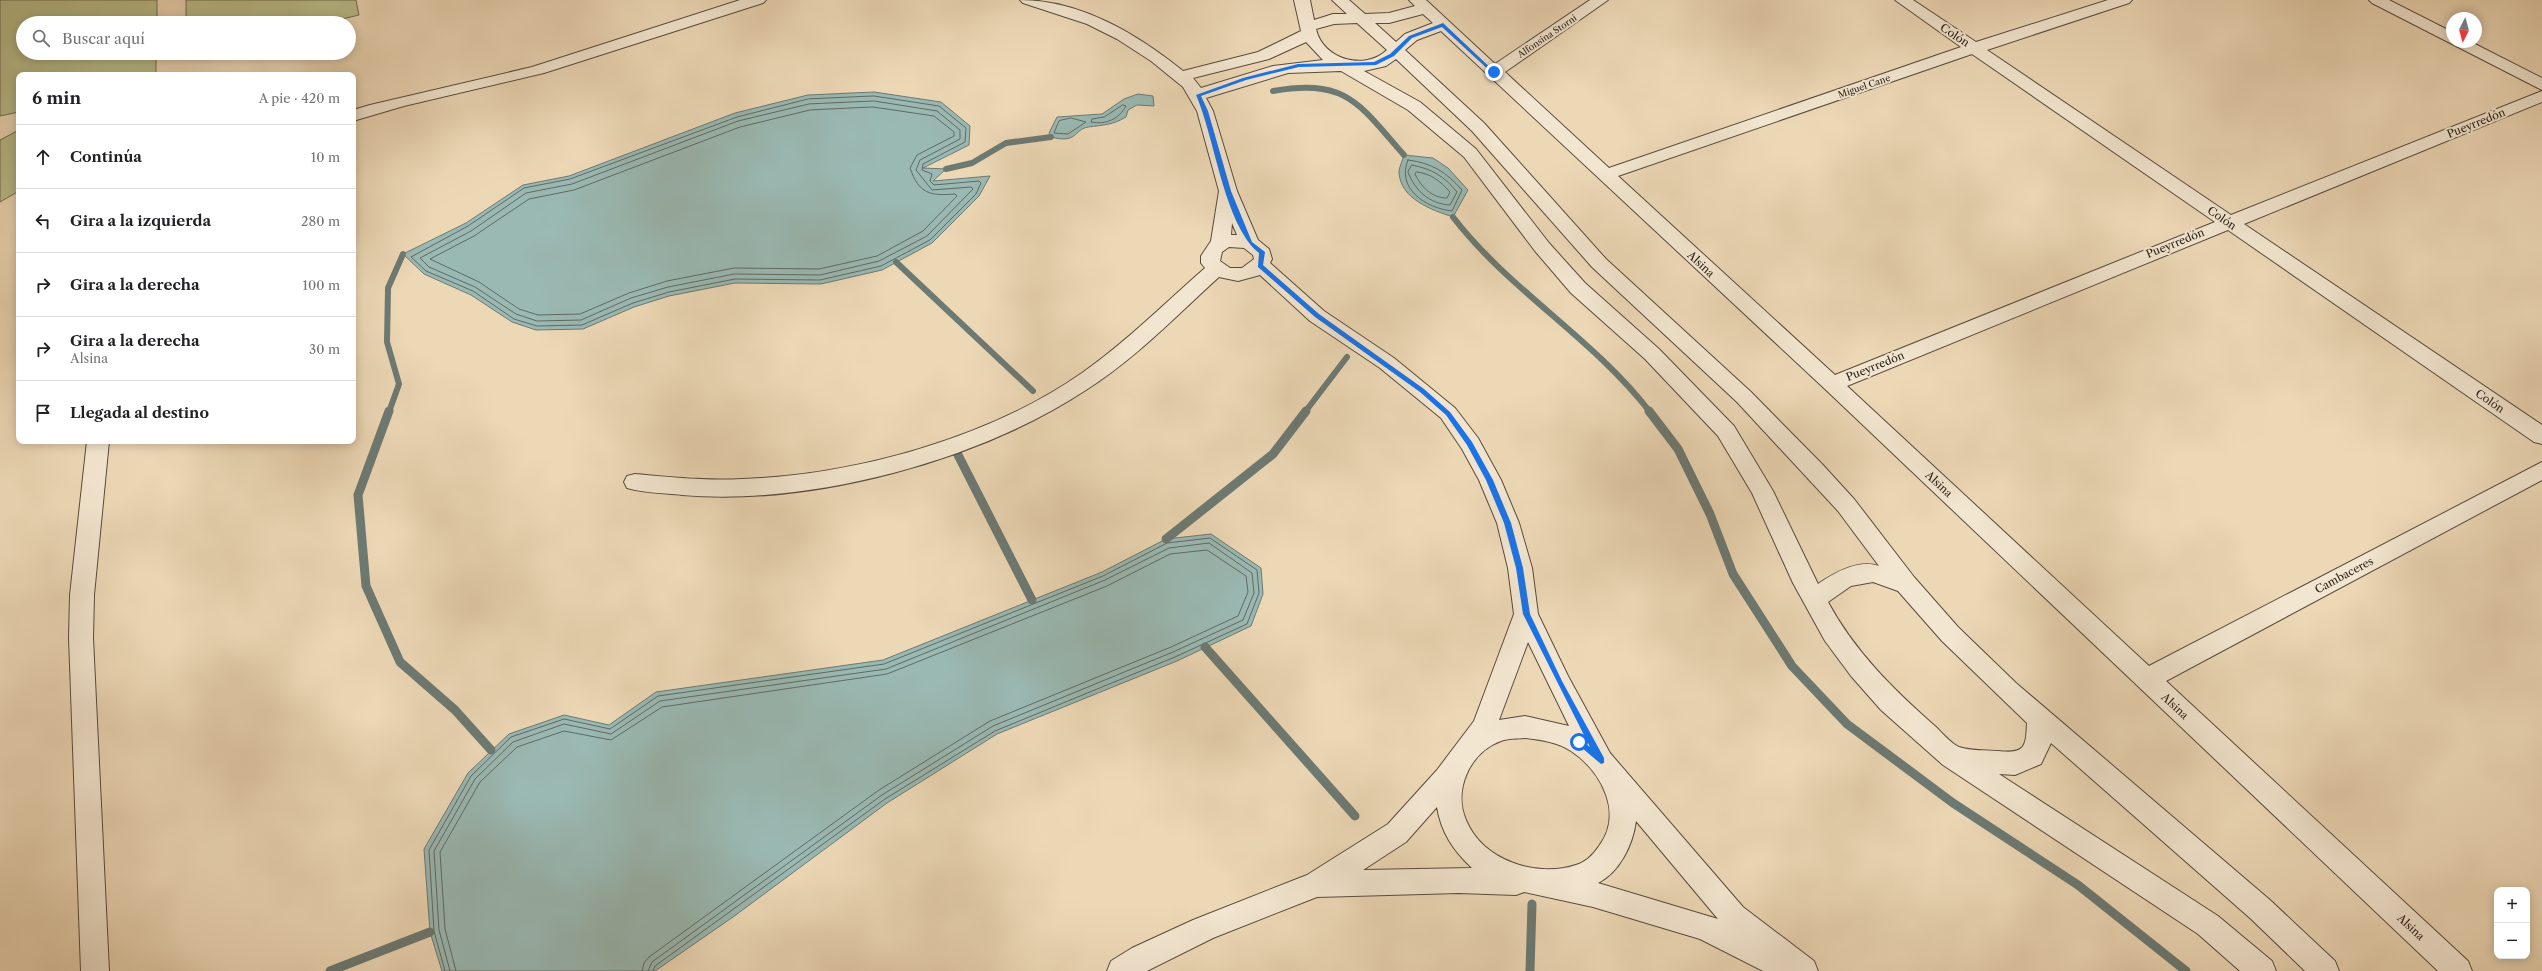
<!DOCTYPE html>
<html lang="es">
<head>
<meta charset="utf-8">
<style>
  :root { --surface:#fff; --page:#f2f2f2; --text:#202124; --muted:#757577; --line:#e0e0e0 }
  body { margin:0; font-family:"Libre Caslon Text",serif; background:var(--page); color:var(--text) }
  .controls { position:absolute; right:12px; bottom:12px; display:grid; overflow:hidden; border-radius:8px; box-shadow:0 2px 10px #0003 }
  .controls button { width:36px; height:36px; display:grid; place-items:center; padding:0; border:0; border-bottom:1px solid var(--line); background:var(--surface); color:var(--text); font:20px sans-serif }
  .compass { position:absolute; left:2446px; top:12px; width:36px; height:36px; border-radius:50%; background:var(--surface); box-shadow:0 2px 10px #0003; rotate:186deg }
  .stop { position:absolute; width:12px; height:12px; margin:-9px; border:3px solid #1a73e8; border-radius:50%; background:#fff }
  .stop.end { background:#1a73e8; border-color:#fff; box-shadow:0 1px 4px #0008 }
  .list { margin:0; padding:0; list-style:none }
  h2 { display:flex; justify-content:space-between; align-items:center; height:52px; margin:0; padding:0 16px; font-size:17px }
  h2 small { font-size:13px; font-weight:400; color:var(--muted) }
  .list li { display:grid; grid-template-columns:26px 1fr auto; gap:12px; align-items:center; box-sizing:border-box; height:64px; padding:0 16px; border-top:1px solid var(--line) }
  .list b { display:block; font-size:15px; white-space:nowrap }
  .list p { margin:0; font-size:13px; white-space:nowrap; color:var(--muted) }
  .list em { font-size:13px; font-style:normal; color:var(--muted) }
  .icon { flex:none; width:22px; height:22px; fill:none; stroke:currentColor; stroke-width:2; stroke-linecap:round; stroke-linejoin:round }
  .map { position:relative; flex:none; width:2542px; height:971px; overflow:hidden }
  .search { position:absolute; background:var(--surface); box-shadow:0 2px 10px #0003; left:16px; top:16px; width:340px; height:44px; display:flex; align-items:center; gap:10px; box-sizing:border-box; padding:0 14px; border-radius:22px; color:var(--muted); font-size:15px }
  .panel { position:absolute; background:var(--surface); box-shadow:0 2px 10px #0003; left:16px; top:72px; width:340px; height:372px; border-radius:8px }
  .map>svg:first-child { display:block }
</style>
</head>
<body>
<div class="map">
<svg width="2542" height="971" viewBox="0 0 2542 971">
  <rect width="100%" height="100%" fill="#edd8b6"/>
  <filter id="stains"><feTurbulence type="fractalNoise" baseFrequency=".005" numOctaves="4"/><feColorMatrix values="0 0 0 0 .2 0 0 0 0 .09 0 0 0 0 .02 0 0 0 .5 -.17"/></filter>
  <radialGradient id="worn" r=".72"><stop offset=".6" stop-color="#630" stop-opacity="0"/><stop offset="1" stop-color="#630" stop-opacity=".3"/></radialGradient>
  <path fill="#babe8c" stroke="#706d51" d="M0,0h157v23h-134v30h133v22h-137v37l-19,4z
    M186,0h170l3,15 -34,8h-139z
    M19,130v61l-19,11v-62z"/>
  <path fill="#9ab9b3" stroke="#6c7a74" d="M874,92l67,10 29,24 -1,19 -46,23 23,1 -13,12 57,-5 -11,20 -47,47 -50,27 -61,14 -86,-1 -66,13 -35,11 -51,22 -47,1 -24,-8 -41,-27 -47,-21 -21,-20 63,-31 57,-38 46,-9 166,-63 73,-18z
    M1138,94l15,2 1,10 -17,-1 -9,5 -2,7c-13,8 -23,8 -38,10 -15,3 -10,17 -37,10l-2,-4 8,-16 45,-3 22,-15z
    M1404,155l29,3 15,10 20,22 -15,27c-21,-7 -53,-18 -54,-45 0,-5 4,-12 5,-17z
    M1211,534l50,34 2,26 -12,32 -74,35 -180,73 -110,69 -154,114 -78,54h-213l-12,-39 -6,-83 44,-76 41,-39 55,-19 45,10 47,-33 227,-32 219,-88 64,-33z"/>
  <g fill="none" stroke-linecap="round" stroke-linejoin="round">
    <path stroke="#606a64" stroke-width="1" d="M874,96l65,10 27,22 -1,14 -42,22 -1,6 10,4 -2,7 4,4 45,-4 2,2 -5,11 -46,46 -49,26 -61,14 -85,-1 -66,13 -36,11 -51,22 -45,1 -23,-7 -41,-28 -47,-20 -15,-14 57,-31 56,-38 46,-9 167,-62 71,-18z
      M874,101l63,10 23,19v9l-40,21 -4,10 16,20 39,-3 2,2 -46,47 -48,25 -59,14 -86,-1 -66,13 -37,11 -50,22 -44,1 -21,-7 -41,-27 -46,-20 -9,-9 51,-27 55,-38 46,-9 166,-63 71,-17z
      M1123,105l3,1c-7,13 -20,19 -35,16l1,-3 12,-2z
      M873,107l61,9 20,16v4l-37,19 -7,13c9,26 20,28 45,26l2,2 -34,35 -46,25 -58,13 -85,-1 -67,13 -38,12 -49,21 -42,1 -19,-6 -40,-27 -49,-23 44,-23 55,-37 45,-9 166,-63 70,-17z
      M1071,118l15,4 -18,12 -14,-1 5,-12z
      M1408,160c24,3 38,12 54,30l-10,21c-26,-3 -56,-22 -44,-51z
      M1412,165c20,4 32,11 45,27l-7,13c-20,-1 -35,-14 -42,-33z
      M1417,172c15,2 23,9 33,20l-3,6c-15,0 -26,-11 -32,-24z
      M445,971l-11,-40 -5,-81 42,-74 40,-39 53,-18 46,10 48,-33 226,-32 219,-88 64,-33 43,-5 47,32 2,23 -12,31 -72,33 -180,74 -110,68 -230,167 -2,5
      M450,971l-11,-41 -5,-79 41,-72 38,-37 51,-18 47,10 49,-33 226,-32 219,-89 64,-32 40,-5 43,30 2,20 -11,27 -70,32 -180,74 -111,69 -230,167 -4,9
      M456,971l-11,-42 -5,-77 40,-70 37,-35 47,-16 47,9 51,-33 225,-33 220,-88 63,-32 37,-4 39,26 2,16 -10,24 -67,31 -181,74 -111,69 -230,167 -5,6 -2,8"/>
    <path stroke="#6c7a74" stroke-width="6" d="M1273,91c74,-13 86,13 131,64
      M946,169l26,-6 34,-20 45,-6
      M1453,217c56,73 140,121 197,195
      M896,262l137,129
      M389,412l10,-28 -12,-42 1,-54 15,-34
      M1305,412l42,-55"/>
    <path stroke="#6c7a74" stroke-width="9" d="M389,411l-31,84 8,91 34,76 55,48 36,40
      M1649,411l29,38 32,65 23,60 59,92 55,58 106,79 125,82 108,86
      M957,453l75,147
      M1166,539l107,-85 33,-43
      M1205,647l150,169
      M330,971l100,-39
      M1530,971l2,-67"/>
    <defs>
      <path id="minor" d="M740,0h26l-3,3 -219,70 -140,33 -51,15v-11l17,-5 162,-38z
        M1020,0c61,0 117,34 163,71l75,-19 43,-21 -7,-31h16l4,20 19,-6h14l-15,-14h17l16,14 24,-1 26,-7 -6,-6h17l69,64 95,-64h18l-103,72 104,96 352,-121 -66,-47h18l63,42 132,-42h24l-3,3 -142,47 244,165 311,-124v11l-298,122 298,201v19l-8,-2 -306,-212 -381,156 302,280 393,-204v18l-376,201 302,280 4,10h-34l-613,-582 -384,-358 -24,9 -12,10 79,73 122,136 145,133 71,72 32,35 60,78 44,50 58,56 254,217 65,61 4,10h-34l-55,-53 -199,-175 -10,21 -26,11 -16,-1 219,142 54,45 4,10h-36l-42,-37 -255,-169 -62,-55 -30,-34 -26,-35 -32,-58 -41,-90 -34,-57 -73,-77 -74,-66 -36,-42 -71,-94 -56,-47 -67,-39 -53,2 -82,25 7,13 24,80 21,49 11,9 3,10 -2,4 54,48 70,47 61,50 23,30 23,42 18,43 13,45 6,46 30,62 42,77 133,154 71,54 4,10h-55l-63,-32 -107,-32 -69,-15 -8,3 -57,-2 -142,4 -104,41 -66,33h-40l4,-10 21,-13 61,-28 114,-45 81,-51 49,-54 37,-49 40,-107 -6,-46 -11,-45 -18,-43 -17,-31 -21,-31 -61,-50 -70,-47 -50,-46 -22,6 -19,-4c-43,39 -84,82 -133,113 -108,71 -274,116 -404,105 -18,-2 -37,-2 -55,-7l-3,-6 3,-6 8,-2c36,3 71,7 107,5 113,-4 247,-41 340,-106 44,-31 83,-70 123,-105l-4,-5v-7l10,-15 8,-50 -22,-80 -14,-24 -32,-26 -34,-22 -30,-15 -64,-21zM1423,14l10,9 -28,11 -9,8 -21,-19h14zM1357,23l30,27c-22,21 -64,10 -71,-21l18,-5zM1306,42l17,18 -50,6 -72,22 -8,-10 76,-19zM1972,54l243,168 -380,153 -217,-199zM1396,59l76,72 120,136 145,135 101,109 41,55c-21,-7 -45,7 -61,18l-45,-93 -39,-65 -75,-77 -74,-66 -36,-40 -73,-94 -56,-47 -56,-31 22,-5zM1232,223l5,12h-6zM1229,247l15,1 9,7 1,4 -12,9h-12l-10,-7 2,-9zM1873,582l25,9 44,50 85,82c-1,24 -2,31 -29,28 -12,-1 -27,0 -39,-4 -7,-3 -17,-14 -23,-20 -42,-37 -81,-75 -108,-125l23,-16zM1528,642l41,84 -44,-10 -26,4zM1525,738c16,2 33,4 46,13 30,20 53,62 28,95 -6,9 -13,16 -23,19 -39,13 -93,-4 -110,-45 -13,-30 4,-68 35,-79 8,-3 16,-2 24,-3zM1437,807c4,25 16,43 35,61l-109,2 43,-28zM1636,821l82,98 -120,-36c22,-11 35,-39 38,-62z
        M2369,0h20l63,32v10h19l71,36v12l-170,-87z
        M87,441h22l-15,154 -1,43 16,333h-28l-12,-333 1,-43z"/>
    </defs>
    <use href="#minor" stroke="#584b3e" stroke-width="2"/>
    <use href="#minor" fill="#f3e6d0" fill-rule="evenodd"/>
  </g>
  <path fill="#1a73e8" d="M1443,23l53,50h-4l-50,-46 -30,11 -18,18 -18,9 -77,2 -53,13 -45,16 7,15 23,80 21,51 13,10 -2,13 56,49 105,75 26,23 22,30 21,38 18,43 12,45 7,46 32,67 42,77v5l-3,1 -26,-22 4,-3 11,8 -67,-133 -7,-46 -12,-45 -18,-43 -19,-35 -21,-30 -26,-23 -105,-75 -57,-50 1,-14c-35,-29 -44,-115 -63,-158l47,-17 55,-14 76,-2 16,-8 19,-18z"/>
  <g text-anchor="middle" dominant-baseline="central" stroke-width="4" stroke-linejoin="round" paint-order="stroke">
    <g font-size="9" fill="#271c16" stroke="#f3e6d0">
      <text transform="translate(1547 36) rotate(-34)">Alfonsina Storni</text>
      <text transform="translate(1864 86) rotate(-19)">Miguel Cane</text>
    </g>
    <g font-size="11" fill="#271c16" stroke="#f3e6d0">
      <text transform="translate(1955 35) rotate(33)">Colón</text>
      <text transform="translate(2476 123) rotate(-22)">Pueyrredón</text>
      <text transform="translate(2222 218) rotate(34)">Colón</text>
      <text transform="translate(2175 243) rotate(-22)">Pueyrredón</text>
      <text transform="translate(1701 264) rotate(43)">Alsina</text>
      <text transform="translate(1875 366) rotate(-22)">Pueyrredón</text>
      <text transform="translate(2490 401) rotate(34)">Colón</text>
      <text transform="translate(1939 484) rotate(43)">Alsina</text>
      <text transform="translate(2344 575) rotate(-28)">Cambaceres</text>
      <text transform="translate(2175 706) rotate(43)">Alsina</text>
      <text transform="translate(2411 927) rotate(43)">Alsina</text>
    </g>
  </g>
  <rect width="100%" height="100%" filter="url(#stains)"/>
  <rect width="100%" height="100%" fill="url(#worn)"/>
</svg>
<div class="controls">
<button>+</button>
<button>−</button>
</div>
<svg class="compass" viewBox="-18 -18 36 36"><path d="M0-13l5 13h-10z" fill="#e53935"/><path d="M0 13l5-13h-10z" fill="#757577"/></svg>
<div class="stop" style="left:1579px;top:742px"></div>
<div class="stop end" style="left:1494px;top:72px"></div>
<div class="search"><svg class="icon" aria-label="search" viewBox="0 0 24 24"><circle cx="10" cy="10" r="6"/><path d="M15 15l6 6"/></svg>Buscar aquí</div>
<section class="panel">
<h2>6 min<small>A pie · 420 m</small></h2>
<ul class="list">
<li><svg class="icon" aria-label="ahead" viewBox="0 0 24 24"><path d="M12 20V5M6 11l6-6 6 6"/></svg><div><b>Continúa</b></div><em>10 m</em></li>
<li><svg class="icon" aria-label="left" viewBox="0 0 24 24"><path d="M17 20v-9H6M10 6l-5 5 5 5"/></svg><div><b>Gira a la izquierda</b></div><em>280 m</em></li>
<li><svg class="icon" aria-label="right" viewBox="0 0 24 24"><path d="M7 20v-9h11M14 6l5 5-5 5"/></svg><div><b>Gira a la derecha</b></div><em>100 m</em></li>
<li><svg class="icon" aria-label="right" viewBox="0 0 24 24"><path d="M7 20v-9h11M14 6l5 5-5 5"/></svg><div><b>Gira a la derecha</b><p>Alsina</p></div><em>30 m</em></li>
<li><svg class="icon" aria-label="arrive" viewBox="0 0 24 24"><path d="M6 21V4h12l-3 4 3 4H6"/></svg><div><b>Llegada al destino</b></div></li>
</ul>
</section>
</div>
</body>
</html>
